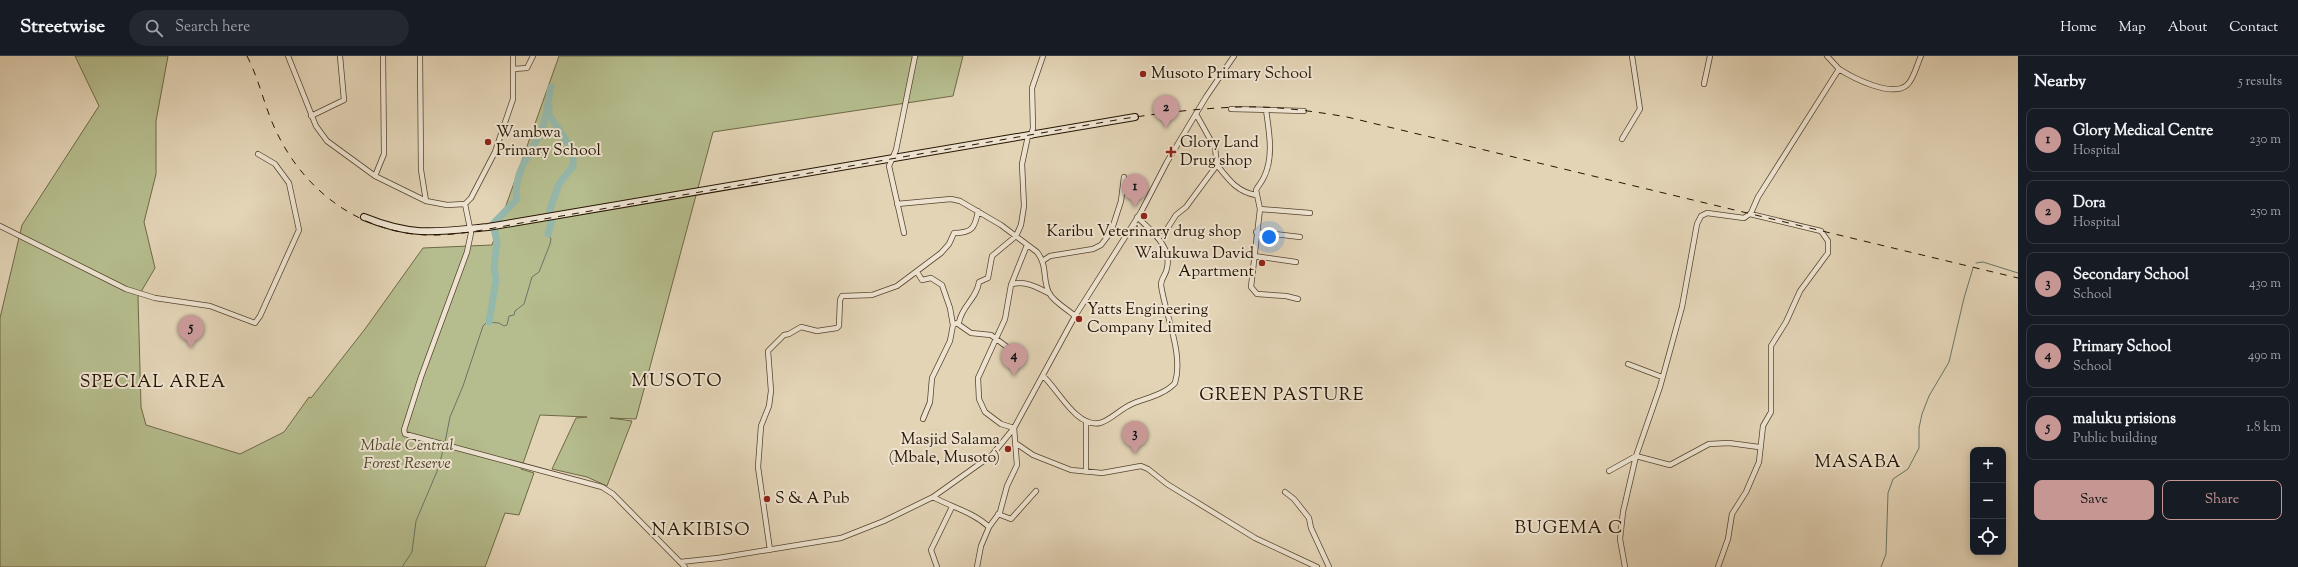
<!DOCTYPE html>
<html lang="en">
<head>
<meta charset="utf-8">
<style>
  :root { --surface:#171b24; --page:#242831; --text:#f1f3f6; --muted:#9ea1a6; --line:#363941; --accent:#c59692 }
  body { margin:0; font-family:"Sorts Mill Goudy",serif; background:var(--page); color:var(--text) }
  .controls { position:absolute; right:12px; bottom:12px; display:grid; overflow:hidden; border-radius:8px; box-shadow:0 2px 10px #0003 }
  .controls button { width:36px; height:36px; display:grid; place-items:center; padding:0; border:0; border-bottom:1px solid var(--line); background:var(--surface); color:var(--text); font:20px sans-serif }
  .you { position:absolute; left:1269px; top:181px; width:14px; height:14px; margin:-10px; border:3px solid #fff; border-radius:50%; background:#1a73e8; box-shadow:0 0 0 6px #1a73e833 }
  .badge { display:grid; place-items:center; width:26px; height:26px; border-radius:50%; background:var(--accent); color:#111; font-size:13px; font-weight:700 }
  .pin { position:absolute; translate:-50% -33px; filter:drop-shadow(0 1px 2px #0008) }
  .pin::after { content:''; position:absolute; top:21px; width:14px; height:12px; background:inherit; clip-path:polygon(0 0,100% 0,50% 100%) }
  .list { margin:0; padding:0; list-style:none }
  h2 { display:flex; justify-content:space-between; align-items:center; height:52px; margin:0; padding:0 16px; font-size:17px }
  h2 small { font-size:13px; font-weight:400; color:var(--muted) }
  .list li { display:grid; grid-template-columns:26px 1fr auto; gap:12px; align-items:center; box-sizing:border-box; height:64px; margin:0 8px 8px; padding:0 8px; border:1px solid var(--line); border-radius:8px }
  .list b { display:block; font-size:15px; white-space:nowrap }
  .list p { margin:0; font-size:13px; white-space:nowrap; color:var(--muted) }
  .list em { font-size:13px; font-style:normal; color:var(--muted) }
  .actions { display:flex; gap:8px; padding:12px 16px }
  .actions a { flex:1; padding:9px 0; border:1px solid var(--accent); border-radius:8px; text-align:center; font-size:14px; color:var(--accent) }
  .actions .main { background:var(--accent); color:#111 }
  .icon { flex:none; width:22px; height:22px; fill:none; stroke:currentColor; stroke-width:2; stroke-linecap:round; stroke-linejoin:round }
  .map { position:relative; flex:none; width:2018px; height:511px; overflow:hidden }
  header { display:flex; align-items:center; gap:24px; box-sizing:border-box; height:56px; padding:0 20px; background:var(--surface); border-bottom:1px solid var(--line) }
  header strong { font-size:19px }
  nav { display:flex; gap:22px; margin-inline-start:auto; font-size:14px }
  .search { width:280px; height:36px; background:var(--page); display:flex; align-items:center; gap:10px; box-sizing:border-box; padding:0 14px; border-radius:22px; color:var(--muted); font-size:15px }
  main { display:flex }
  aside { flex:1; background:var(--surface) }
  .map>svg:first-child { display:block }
</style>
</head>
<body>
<header>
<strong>Streetwise</strong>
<div class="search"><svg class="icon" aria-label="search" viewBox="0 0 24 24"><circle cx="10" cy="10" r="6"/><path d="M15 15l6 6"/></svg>Search here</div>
<nav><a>Home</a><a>Map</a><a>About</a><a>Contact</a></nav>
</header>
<main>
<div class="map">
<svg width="2018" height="511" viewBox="0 0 2018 511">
  <rect width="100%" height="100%" fill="#e3d4b6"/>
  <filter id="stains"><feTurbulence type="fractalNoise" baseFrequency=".005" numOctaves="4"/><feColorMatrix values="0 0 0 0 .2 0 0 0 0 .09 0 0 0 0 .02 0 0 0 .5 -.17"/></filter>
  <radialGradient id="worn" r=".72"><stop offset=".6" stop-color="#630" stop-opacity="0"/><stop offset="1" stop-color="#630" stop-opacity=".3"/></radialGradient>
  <path fill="#b5bc8d" stroke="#6e6846" d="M75,0h93l-12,65v53l-12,48 11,46 -17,29 3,110 5,18 94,29 44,-22 25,-35 2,1 54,-69 58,-81 69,-3 67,-189h404l-10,40 -240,36 -77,287 -26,-1 22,3 -25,65 -20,-9 -35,-8 24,-51 11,-1 -47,-2 -19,54 13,4 -15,42 -14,-2 -20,54h-485v-249l22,-93 77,-119z"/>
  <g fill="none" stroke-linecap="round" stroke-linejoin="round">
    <path stroke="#697667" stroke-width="1" d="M1976,207l7,-1 35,11
      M445,386l5,-25 13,-31 20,-60 4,-4 12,1 5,3 3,-1 2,-9 5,-1 1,-4 9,-7 8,-27 7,-5 11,-28 1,-5 -3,-5
      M402,511l10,-15 4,-31 22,-52 6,-22
      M1881,511l5,-13 2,-61 5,-14 15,-10 11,-21v-20l3,-14 7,-18 20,-34 15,-64 9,-30"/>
    <path stroke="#95b8ac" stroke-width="7" d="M548,178l4,-14 -2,-11 9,-25 14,-18v-15l-24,-36v-8
      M489,266l7,-42 -2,-14 3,-24 -4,-18 24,-25c-5,-27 17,-49 26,-72 4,-12 5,-27 8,-40"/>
    <defs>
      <path id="minor" d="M288,0l28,70 11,15 48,35 51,25 21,4 18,-1 6,-6 24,-46 18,-53v-43
        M420,0l1,114 5,31
        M514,13l13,-1 6,-12
        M1839,13c14,9 53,29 68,16 7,-6 10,-21 14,-29
        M1704,28l6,-28
        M1231,53l73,2
        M1266,54c3,21 8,47 -2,67 -2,5 -6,9 -8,13l4,19 -9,78 6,7 29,2 12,3
        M311,60l33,-16 -4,-44
        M1031,80l2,-8 -1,-40 11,-32
        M1622,83l18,-30 -8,-53
        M1217,109c11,14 20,27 39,30
        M375,120l9,-22 -1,-98
        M465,148l6,29 -4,19 -46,125 -17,53 1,4 197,53 11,7 72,73
        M897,148l54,-5 9,2 41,24 36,27c11,14 5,26 12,41 5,9 18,16 26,23
        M1260,153l50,4
        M0,170l126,63 29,9 55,8 45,17 5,-7 39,-86 -10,-47 -14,-19 -17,-10
        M1256,176l44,5
        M904,177l-15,-67 7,-16 19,-94
        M1155,177l12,-4 9,-14 10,-8 31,-42 -2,-17 -19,-34
        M1254,200l42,6
        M1044,204l6,-4 43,-7 8,-4 10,-13 10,-31 3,-24
        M917,216l5,8 9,-2 11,7 8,23 3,17 -3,16 -18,37 -2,24 -7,17
        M1011,229c12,-6 28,3 39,9
        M958,268l13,9 20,2 20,15 11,2
        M953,269l6,-3c3,-16 18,-24 20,-40l9,-4 4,-22 24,-20 5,-11 3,-19 -2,-42 6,-28
        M1628,308l34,13
        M1043,320c15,13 33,52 57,47 11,-3 20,-14 32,-19 14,-6 32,-9 43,-21 9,-29 -10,-69 -14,-98 0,-7 5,-10 6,-17 5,-21 -16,-38 -30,-51
        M1017,388l16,11 38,15 31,3 39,-7 7,3 19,15 88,54 62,29
        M1609,415l27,-15 34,9 39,-21 20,-1 30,4
        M1086,416v-50
        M1285,436l9,7 15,19 2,10 18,39
        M933,441c18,10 40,15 56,30
        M998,458l13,5 25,-28
        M770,494l-12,-83 3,-41 8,-20 2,-15 -3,-40 16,-16 5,-1 12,-7 16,4 20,-3 2,-2 1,-26 2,-4 30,-1 25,-9 44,-33 8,-9 5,-11c18,0 21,-5 24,-22
        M680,506l38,-4 123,-20 43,-17 49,-24 59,-42 22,-27 61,-112 66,-104 26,-50 39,-65 28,-41
        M937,511l-6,-17 21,-43
        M977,511l4,-21 8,-19 11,-15 7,-26 10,-21 -3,-37 -13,-4 -16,-12 -6,-13 -1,-21 27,-59 6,-34 16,-40
        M1625,511l-5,-28 3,-27 13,-56 24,-69 22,-80 15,-83 4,-8 6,-3 37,5 7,-5 7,-16 81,-128 -12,-13
        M1718,511l10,-28 4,-25 14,-22 13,-30 4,-36 8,-14v-66l15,-24 14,-31 28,-38v-12l-7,-10 -71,-17"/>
      <path id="secondary" d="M364,161c49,20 73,15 124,10l647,-110"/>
    </defs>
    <use href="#minor" stroke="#55432e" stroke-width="6"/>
    <use href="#secondary" stroke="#261300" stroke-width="8"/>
    <use href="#minor" stroke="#ede3d0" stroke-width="4.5"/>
    <use href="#secondary" stroke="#ede3d0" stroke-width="6"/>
    <path stroke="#261300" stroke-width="1" stroke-dasharray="7 7" stroke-linecap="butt" d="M247,0c13,25 18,54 31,79 30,61 90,102 160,100 28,-1 56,-7 83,-12l601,-104c39,-6 79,-11 119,-12 35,-1 71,4 106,10l671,161"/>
  </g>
  <g fill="#8f2418" stroke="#ede3d0" stroke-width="1.5">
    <circle cx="1143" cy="18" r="4"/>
    <circle cx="488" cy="86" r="4"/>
    <path d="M1169 90h4v4h4v4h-4v4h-4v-4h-4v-4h4z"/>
    <circle cx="1144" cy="160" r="4"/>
    <circle cx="1262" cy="207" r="4"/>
    <circle cx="1079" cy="263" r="4"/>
    <circle cx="1008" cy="393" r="4"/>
    <circle cx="767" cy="443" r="4"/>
  </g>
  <g text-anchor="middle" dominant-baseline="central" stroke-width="4" stroke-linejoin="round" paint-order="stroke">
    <g font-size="16" fill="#261300" stroke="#ede3d0" text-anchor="start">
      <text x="1151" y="18">Musoto Primary School</text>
      <text x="496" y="77">Wambwa<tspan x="496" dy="18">Primary School</tspan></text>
      <text x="1180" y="87">Glory Land<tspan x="1180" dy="18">Drug shop</tspan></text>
      <text x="1144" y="176" text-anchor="middle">Karibu Veterinary drug shop</text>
      <text x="1254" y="198" text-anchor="end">Walukuwa David<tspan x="1254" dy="18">Apartment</tspan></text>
      <text x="1087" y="254">Yatts Engineering<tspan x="1087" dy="18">Company Limited</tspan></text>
      <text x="1000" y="384" text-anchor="end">Masjid Salama<tspan x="1000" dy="18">(Mbale, Musoto)</tspan></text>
      <text x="775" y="443">S &amp; A Pub</text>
    </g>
    <g font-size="16" font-style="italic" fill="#51462a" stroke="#ede3d0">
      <text x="407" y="390">Mbale Central<tspan x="407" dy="18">Forest Reserve</tspan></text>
    </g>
    <g font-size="18" letter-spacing="1" fill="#261300" stroke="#ede3d0">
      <text x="677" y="326">MUSOTO</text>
      <text x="153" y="327">SPECIAL AREA</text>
      <text x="1282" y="340">GREEN PASTURE</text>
      <text x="1858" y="407">MASABA</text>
      <text x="1569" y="473">BUGEMA C</text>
      <text x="701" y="475">NAKIBISO</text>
    </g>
  </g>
  <rect width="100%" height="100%" filter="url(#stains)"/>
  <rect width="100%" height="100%" fill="url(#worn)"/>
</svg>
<div class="controls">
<button>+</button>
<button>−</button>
<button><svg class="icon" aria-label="locate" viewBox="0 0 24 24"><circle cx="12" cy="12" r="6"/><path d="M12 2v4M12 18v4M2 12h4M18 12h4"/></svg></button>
</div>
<div class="you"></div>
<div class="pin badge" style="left:1135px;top:151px">1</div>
<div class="pin badge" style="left:1166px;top:72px">2</div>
<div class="pin badge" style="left:1135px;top:398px">3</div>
<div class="pin badge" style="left:1014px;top:320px">4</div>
<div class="pin badge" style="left:191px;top:292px">5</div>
</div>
<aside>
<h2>Nearby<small>5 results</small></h2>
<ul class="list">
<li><span class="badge">1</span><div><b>Glory Medical Centre</b><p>Hospital</p></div><em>230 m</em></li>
<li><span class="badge">2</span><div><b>Dora</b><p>Hospital</p></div><em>250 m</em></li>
<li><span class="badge">3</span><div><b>Secondary School</b><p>School</p></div><em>430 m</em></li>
<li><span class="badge">4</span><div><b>Primary School</b><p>School</p></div><em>490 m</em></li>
<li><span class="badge">5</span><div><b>maluku prisions</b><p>Public building</p></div><em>1.8 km</em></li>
</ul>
<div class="actions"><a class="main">Save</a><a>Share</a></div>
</aside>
</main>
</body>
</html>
